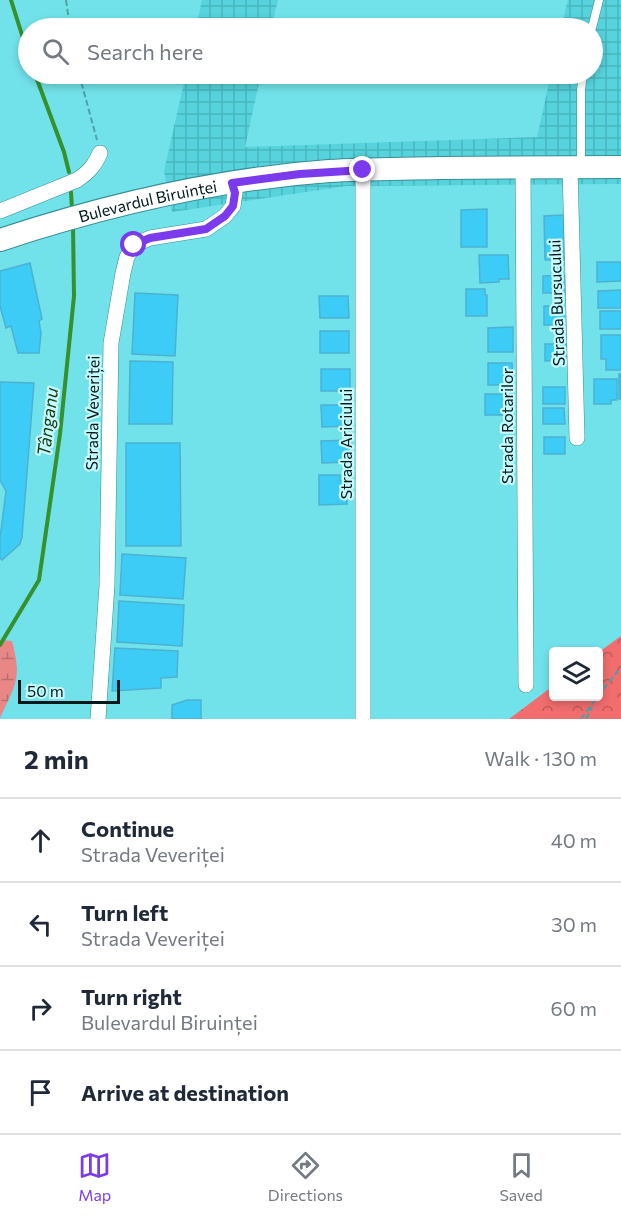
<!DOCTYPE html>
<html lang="en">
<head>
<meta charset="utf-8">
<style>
  :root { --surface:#fff; --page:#f2f2f3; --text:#1f2937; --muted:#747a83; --line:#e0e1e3; --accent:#7c3aed }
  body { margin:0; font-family:Commissioner,sans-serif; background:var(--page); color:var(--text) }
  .controls { position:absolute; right:18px; bottom:18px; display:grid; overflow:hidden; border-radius:6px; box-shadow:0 3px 9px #0003 }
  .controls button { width:54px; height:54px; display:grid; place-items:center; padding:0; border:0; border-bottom:2px solid var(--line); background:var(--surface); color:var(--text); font:30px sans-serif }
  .scale { position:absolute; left:18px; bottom:15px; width:102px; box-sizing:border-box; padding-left:6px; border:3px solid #01191b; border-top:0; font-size:16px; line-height:21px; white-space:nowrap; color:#01191b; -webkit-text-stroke:4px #c7fafd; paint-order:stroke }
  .stop { position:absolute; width:18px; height:18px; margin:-14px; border:4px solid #7c3aed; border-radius:50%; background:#fff }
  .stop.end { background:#7c3aed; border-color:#fff; box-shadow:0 2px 6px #0008 }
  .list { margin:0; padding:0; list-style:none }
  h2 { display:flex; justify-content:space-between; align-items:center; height:78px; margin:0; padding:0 24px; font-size:26px }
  h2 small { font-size:20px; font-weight:400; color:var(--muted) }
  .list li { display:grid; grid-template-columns:39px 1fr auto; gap:18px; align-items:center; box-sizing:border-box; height:84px; padding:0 24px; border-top:2px solid var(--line) }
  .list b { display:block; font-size:22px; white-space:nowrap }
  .list p { margin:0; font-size:20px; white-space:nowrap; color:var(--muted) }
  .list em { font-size:20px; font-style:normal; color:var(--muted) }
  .icon { flex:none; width:33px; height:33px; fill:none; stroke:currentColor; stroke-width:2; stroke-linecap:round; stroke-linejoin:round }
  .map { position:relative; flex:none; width:621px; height:719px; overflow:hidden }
  .search { position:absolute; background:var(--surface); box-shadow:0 3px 9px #0003; left:18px; right:18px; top:18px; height:66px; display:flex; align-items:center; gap:15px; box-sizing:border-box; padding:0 21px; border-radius:33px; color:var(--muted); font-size:22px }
  .sheet { height:414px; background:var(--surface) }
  nav { display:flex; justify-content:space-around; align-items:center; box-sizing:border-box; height:84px; border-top:2px solid var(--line); background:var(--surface); font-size:16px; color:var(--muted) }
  nav a { display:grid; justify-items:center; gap:3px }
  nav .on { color:var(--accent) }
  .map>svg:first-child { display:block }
</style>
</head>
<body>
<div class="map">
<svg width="621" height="719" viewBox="0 0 621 719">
  <defs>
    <pattern id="industrial-grid" width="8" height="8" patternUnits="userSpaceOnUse" patternTransform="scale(1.5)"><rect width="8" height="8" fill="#56d3dd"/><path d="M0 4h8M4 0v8" fill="none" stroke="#49b5bd"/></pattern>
    <pattern id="forest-crowns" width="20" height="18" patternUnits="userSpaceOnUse" patternTransform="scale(1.5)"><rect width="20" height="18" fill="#f16d6e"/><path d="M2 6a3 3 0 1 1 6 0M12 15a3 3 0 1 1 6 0" fill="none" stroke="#c1595a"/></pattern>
    <pattern id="wetland-marsh" width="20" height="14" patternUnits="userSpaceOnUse" patternTransform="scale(1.5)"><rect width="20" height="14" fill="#e88785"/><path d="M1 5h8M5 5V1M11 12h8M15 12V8" fill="none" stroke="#ba6e6c"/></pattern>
  </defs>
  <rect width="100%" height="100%" fill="#72e2ea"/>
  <path fill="url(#industrial-grid)" d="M202,0h76l-7,28h-75z
    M568,0h53v184l-275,2 -174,26 -8,-41 22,-97h75l-16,73 292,-10 14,-63h41v-46h-31z"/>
  <path fill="url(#forest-crowns)" d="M621,636v83h-112l44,-33 1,10h44l1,-44z"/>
  <path fill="url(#wetland-marsh)" d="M0,640l12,1c10,38 4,43 -12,77z"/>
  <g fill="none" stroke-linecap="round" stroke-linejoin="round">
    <path stroke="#34912c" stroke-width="4" d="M11,0l17,54
      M35,74l29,78 5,20
      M71,192l1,17
      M0,645l39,-65 21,-146 14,-138 -1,-71"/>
  </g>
  <path fill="#3dccf6" stroke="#4db1d1" stroke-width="1.5" d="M487,209v38h-26v-37z
    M564,215v45h-19l-1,-44z
    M479,255h29l1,24h-10v3l-19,1z
    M597,262h24v19l-24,1z
    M30,263l12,56 -3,2 2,12 -2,20h-21l-7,-27 -5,2 -6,-22v-35z
    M565,275v18h-22v-17z
    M466,289h19v6h2v21h-21z
    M621,290v18h-23v-17z
    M135,293l43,2 -3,61 -43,-2z
    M319,296h29l1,22h-29z
    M544,306h20l1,19h-21z
    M600,311h21v18h-21z
    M513,327v25h-25v-24z
    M320,331h29v22h-29z
    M601,335h20v35h-15v-11h-5z
    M545,344h22v16l-22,1z
    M130,361l43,1 -1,62h-43z
    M488,363h24l1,22h-25z
    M321,369h29v22h-29z
    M619,374h2v25h-2z
    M594,379h23v21h-6v4h-17z
    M0,382l34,1 -12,154 -2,7 -18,16 -2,-2v-20l6,-47 -6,-11z
    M543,387h22v17h-22z
    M485,394h27v21h-27z
    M321,405h29l1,21 -29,1z
    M543,408h21l1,16h-22z
    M544,437h21v17h-21z
    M351,440v22l-29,1 -1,-22z
    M126,443h54l1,103h-55z
    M319,475h21v6h7v23l-28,1z
    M122,554l64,4 -3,41 -63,-4z
    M119,601l65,4 -2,41 -65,-4z
    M115,648l63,3 -1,26 -16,1v10l-49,3z
    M187,700h14v19h-29v-14z"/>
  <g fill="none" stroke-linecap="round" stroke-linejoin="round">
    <defs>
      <path id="lane" d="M592,28l7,-28
        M581,165v-75l2,-16"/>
      <path id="street" d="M523,167l3,518
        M570,167l7,271
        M363,170v549
        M0,211l77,-31c12,-8 18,-15 23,-27
        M98,719l9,-134 4,-242 12,-70 4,-16 7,-12 16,-7 56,-9 19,-13 8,-10 2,-13 -3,-10"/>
      <g id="primary">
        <path id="s1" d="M0,240c106,-35 218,-61 329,-69 37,-2 73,-2 110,-3 60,0 121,-1 182,-1"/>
      </g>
    </defs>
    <use href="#lane" stroke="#378e94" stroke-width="9"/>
    <use href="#street" stroke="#378e94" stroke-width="16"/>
    <use href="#primary" stroke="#378e94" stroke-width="24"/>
    <path stroke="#4da1a7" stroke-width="2" stroke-dasharray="6 3" stroke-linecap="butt" d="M66,0l4,28
      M79,74l18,66
      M598,696l23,-29
      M581,719l17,-23
      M586,719l6,-12"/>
    <use href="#lane" stroke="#fff" stroke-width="8"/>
    <use href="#street" stroke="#fff" stroke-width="15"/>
    <use href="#primary" stroke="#fff" stroke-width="22"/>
  </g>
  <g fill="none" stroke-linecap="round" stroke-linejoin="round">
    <path stroke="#7c3aed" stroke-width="8" d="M134,245l16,-7 56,-9 19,-13 8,-10 2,-13 -3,-10 68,-9 63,-4"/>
  </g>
  <g text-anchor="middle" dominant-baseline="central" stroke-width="4.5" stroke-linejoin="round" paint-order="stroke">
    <g font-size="16" fill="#01191b" stroke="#c7fafd">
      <text stroke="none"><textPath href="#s1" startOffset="153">Bulevardul Biruinței</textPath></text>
      <text transform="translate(556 303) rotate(-92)">Strada Bursucului</text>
      <text transform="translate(92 413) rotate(-89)">Strada Veveriței</text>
      <text transform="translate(506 426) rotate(-90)">Strada Rotarilor</text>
      <text transform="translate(345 444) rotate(-90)">Strada Ariciului</text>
    </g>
    <g font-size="18" font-style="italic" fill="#153911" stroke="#c7fafd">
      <text transform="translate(47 422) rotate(-83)">Tânganu</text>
    </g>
  </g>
</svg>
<div class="controls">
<button><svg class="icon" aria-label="layers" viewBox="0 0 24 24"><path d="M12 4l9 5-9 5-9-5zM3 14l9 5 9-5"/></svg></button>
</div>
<div class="scale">50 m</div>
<div class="stop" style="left:134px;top:245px"></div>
<div class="stop end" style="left:363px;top:170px"></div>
<div class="search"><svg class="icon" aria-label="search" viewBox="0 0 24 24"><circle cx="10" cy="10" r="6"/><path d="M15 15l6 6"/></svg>Search here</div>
</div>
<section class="sheet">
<h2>2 min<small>Walk · 130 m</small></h2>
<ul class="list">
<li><svg class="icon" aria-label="ahead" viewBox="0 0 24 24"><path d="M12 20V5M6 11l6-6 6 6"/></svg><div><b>Continue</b><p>Strada Veveriței</p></div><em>40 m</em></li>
<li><svg class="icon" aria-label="left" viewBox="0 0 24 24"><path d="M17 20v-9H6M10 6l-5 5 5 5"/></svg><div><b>Turn left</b><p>Strada Veveriței</p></div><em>30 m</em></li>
<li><svg class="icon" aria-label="right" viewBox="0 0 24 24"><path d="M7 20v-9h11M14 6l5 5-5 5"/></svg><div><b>Turn right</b><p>Bulevardul Biruinței</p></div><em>60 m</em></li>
<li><svg class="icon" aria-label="arrive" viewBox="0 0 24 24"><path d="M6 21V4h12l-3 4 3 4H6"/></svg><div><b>Arrive at destination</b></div></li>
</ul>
</section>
<nav>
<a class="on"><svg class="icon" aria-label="map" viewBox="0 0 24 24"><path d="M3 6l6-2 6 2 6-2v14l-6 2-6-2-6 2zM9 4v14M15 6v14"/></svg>Map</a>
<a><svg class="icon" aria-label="directions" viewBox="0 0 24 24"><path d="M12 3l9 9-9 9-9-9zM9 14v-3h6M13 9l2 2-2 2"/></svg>Directions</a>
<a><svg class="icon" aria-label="saved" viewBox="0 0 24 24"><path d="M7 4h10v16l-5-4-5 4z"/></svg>Saved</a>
</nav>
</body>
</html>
